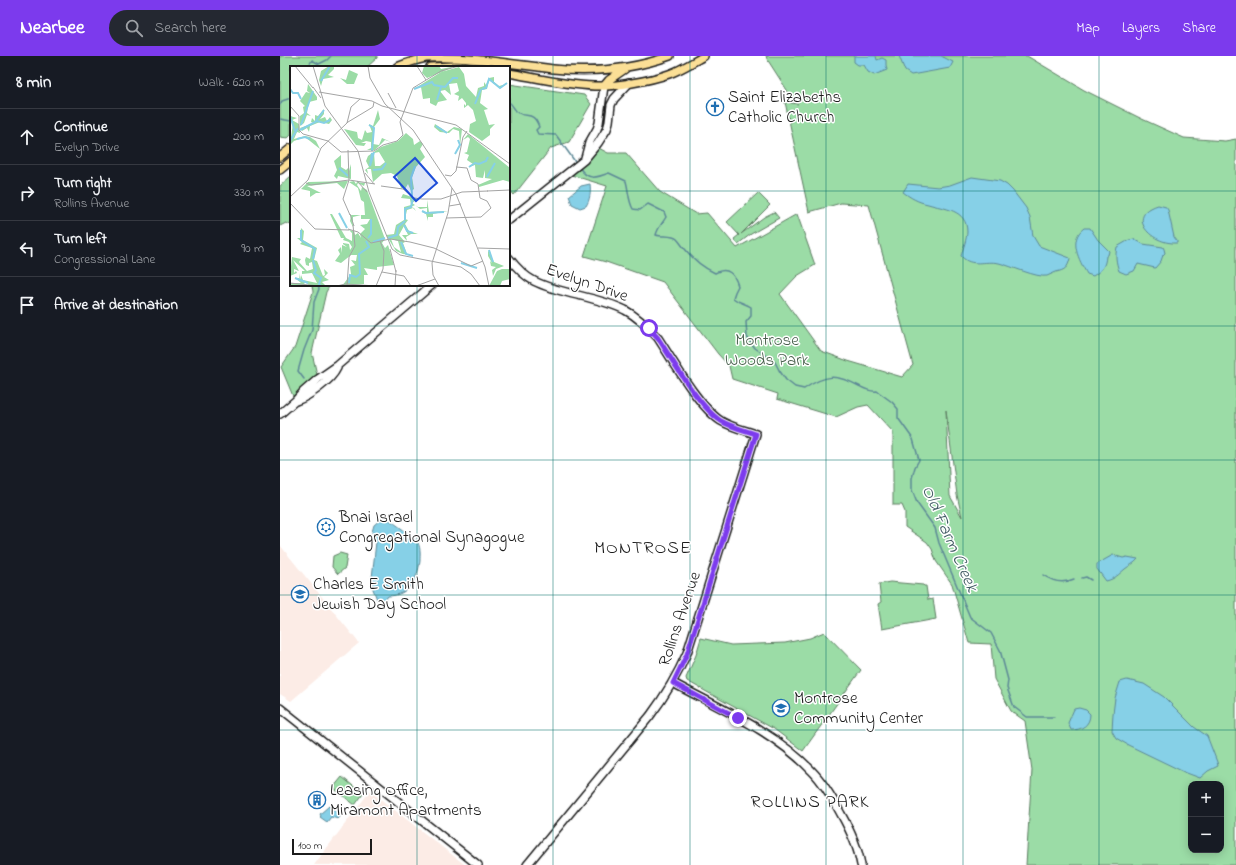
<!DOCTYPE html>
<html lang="en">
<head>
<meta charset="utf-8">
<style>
  :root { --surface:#171b24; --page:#242831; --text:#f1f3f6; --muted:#9ea1a6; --line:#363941; --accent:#7c3aed }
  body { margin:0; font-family:"Indie Flower",sans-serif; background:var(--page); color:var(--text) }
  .controls { position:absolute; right:12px; bottom:12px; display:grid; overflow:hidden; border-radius:8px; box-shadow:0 2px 10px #0003 }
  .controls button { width:36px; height:36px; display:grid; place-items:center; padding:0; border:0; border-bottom:1px solid var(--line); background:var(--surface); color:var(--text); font:20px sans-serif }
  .scale { position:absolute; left:12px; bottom:10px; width:80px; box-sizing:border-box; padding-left:4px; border:2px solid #1c1c1c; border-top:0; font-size:11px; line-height:14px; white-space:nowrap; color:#1c1c1c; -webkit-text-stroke:3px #fff; paint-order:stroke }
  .stop { position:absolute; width:12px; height:12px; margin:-9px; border:3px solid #7c3aed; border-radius:50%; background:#fff }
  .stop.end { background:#7c3aed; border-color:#fff; box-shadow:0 1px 4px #0008 }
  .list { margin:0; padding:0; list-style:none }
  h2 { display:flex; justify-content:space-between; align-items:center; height:52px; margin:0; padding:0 16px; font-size:17px }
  h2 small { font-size:13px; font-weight:400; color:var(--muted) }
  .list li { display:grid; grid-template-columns:26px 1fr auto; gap:12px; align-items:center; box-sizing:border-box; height:56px; padding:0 16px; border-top:1px solid var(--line) }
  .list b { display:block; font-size:15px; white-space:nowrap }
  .list p { margin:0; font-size:13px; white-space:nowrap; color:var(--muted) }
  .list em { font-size:13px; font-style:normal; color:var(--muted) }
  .icon { flex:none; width:22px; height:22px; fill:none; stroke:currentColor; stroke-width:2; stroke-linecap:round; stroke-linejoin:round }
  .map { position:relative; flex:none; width:956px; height:809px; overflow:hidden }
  header { display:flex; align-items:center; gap:24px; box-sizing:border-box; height:56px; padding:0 20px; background:var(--accent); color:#fff }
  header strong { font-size:19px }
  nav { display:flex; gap:22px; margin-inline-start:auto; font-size:14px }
  .search { width:280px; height:36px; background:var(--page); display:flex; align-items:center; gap:10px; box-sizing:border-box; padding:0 14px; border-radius:22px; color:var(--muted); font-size:15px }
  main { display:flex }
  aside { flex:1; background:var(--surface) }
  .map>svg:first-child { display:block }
</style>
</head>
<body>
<header>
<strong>Nearbee</strong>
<div class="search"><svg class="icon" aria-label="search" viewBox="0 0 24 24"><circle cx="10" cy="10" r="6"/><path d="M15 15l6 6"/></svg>Search here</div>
<nav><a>Map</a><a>Layers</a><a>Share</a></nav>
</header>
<main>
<aside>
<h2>8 min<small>Walk · 620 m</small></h2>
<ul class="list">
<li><svg class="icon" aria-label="ahead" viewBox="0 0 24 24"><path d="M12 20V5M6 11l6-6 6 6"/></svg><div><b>Continue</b><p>Evelyn Drive</p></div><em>200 m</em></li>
<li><svg class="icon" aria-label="right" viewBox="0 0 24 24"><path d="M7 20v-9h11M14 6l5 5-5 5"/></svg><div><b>Turn right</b><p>Rollins Avenue</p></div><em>330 m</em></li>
<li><svg class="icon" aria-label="left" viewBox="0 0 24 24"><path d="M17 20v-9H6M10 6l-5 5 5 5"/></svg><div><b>Turn left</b><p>Congressional Lane</p></div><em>90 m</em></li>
<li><svg class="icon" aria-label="arrive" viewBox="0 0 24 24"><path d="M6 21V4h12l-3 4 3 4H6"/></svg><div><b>Arrive at destination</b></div></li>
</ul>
</aside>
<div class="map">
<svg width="956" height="809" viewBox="0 0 956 809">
  <rect width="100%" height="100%" fill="#fff"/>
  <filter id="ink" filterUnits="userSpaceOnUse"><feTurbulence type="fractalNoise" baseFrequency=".025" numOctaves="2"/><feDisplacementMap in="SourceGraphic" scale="8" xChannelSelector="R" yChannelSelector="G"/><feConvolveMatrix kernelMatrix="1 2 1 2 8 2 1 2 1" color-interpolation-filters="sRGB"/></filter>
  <g filter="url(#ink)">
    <path fill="#fcece6" d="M0,489l79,98 -68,58 -11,-7z
      M90,735l94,73 -1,1h-149z"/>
    <path fill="#9bdca6" stroke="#5c7c61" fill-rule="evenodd" d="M0,0h97v2l-10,9h-76v68l-3,3 -8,-1z
      M486,0h261l57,34 58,29 42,19 41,3 11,-2v726h-210l6,-95 -7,-49 -14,-10 -17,-32 -3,-35 -22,-1 -17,-59 -16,-23 -4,-12 -5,-7 -22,-15v-15l-3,-7h-9v-73l-25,-27 -10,2 -22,10 -59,-18 1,-5 -46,-15 -3,-13 -11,-12 -55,-72 -57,-20 -22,-6 23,-70 -39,-12 27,-28 13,7h18l34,39 36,22 11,-1 30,35 60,-34 18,51 -18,11 -17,18 41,57 27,10 54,16 11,-12 -44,-160 -28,-2 -32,9 -24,-110 13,2 -4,-3 -27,-42zM666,354l11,85 5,22 -12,-21zM911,728h30v66h-30z
      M229,28l75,11 7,9 -22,38 -18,6 -37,47 -5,-6z
      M11,120v49l-5,-2 -6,3v-40z
      M478,137l12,12 -29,29 23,-17 10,-5 5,6 -28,16 -13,10 -4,-5 5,-4 -12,-13z
      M32,229h18l-4,7 -14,61 6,26 -23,22 -14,-34 14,-20 18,-55z
      M60,497l7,2 -2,13 -7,6 -6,-7 1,-11z
      M610,526l33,3 1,1h2l2,14 5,-1 3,20 -54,10 -4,-25 3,-2 -2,-18z
      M544,576l37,38 -58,81 -29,-22 -87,-48 -1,-3 10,-23 5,-17 30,7 54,-2 25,-5z
      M62,721l21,17 -8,11 -22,-17z"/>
    <path fill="#86d0e7" stroke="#5c8896" d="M574,0h22l1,4 5,-2 4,2v5l1,5 -13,5 -6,-3 -4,-7h-6l-4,-3z
      M619,0h42l12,6 -3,6 -39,7 -6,-4z
      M692,121l28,4 7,4 6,6 13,17 4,9 3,19 6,10 31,12c-2,10 -5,12 -14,14 -3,1 -6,3 -9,4 -10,2 -36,-10 -48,-13 -15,-3 -27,5 -38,-7 2,-7 6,-18 6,-24 0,-23 -23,-23 -39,-28 -10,-2 -17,-6 -25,-12l5,-8 30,3 12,-2z
      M310,128c1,8 0,16 -4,22l-6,2 -8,-4 -3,-8 12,-10z
      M878,149l8,2 2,3 6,27 3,4v2c-25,2 -53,-27 -19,-38z
      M804,172h6l8,12 11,11 -1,4 -2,1c-1,11 -4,14 -13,20l-6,-2c-8,-14 -19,-34 -3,-46z
      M854,183l9,5 20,3 1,2 1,4 -2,2 -2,6 -6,7 -17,-4 -4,7 -8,3 -7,-3c-3,-9 -4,-15 -2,-24l12,-7z
      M107,462c8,6 25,17 31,25 3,6 2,12 2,18 -2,18 -12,35 -32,35l-8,11 -7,-18 -1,-11 4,-36 -4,-10 2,-7 6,-5z
      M833,499l10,3 4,-1 11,2c-4,5 -8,6 -13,10 -6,5 -10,10 -19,12l-9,-12v-5z
      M847,624l17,4 20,13 30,30 13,9 10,26 1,4 -10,5 -8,7 -16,-6 -56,-27 -12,-7 -4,-7 1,-17 2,-16 5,-16z
      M799,652l7,2 4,4c0,11 -8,16 -19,16l-3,-7 6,-14z
      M49,750l10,8 1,3 -2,2 -7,-2 -4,5 -7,-5 1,-1 -1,-2z"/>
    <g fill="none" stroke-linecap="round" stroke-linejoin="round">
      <path stroke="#5c8896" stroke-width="1.5" d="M28,11l4,-7 7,4 8,-4 4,-4
        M229,46c3,2 5,7 8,10 9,7 16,-2 22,15l-3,3 2,4 18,1 20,28
        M0,49l2,-4 9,-3
        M0,63l11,2
        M299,111c9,14 17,11 30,6l17,8c3,11 2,19 7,28l7,1 8,-6 16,8 2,5c-4,7 -8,10 -10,18 6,2 17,0 21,4 3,3 5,7 8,10 8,10 19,19 30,24 13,-7 20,2 23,13l-3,6 -2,6c6,5 12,5 18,9v9l-5,6 1,15 8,11 20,14 4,8 7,10 9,7 9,2c22,-15 32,-15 55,-3 6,3 11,6 18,5l15,11 6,7v9l15,21 6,21 -4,7 -3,11v12l5,13 18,25 4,15 31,74 21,16 9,17 8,30 -1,8 7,19 13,10h27
        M24,323l-6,-8 6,-21 8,-20 2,-28 5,-13 -1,-4
        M763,519c10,7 20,9 31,4
        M802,522l4,-1 5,3"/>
      <defs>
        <path id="secondary" d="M305,102l4,-15 8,-14 2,-6 5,-37
          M229,164l75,-60 14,-17 9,-14 2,-7 2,-17 3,-6 15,-16
          M229,202c7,9 15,18 25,23 28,14 63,15 91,29 13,7 23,17 33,28 15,23 41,69 63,83 10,6 23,9 35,13l-69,219c-10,23 -22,43 -37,63l-123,149
          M16,345c12,-4 35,-20 41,-33
          M0,358l15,-13 8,-9 15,-13 20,-14 94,-80
          M393,627c48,26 101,48 139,88 12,12 21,28 29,43 9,16 17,33 20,51
          M0,652l198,157"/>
        <path id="primary" d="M117,11c10,-4 19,-7 29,-9 42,-2 86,6 127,11 39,4 80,0 117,-13
          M150,11l23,-1 20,1
          M229,17c28,5 56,12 85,13 21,1 55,-5 75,-12 12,-4 24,-12 35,-18
          M324,30l5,-6 16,-11
          M0,101l11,-9
          M0,114l11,-9"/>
      </defs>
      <use href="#secondary" stroke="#1c1c1c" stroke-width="10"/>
      <use href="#primary" stroke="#1c1c1c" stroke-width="10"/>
      <use href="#secondary" stroke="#fff" stroke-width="7"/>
      <use href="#primary" stroke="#fbdf96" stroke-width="7"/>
    </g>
  </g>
  <g fill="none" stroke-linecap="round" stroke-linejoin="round" filter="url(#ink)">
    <path stroke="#7c3aed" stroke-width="5" d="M369,272l9,10c15,23 41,69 63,83 10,6 23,9 35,13l-69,220 -14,29 65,35"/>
  </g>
  <path fill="none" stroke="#0f766e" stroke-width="1" stroke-opacity="0.55" d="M137,0v11M273,0v809M410,0v809M546,0v809M683,0v809M819,0v809M0,135h11M229,135h727M137,229v580M0,270h956M0,404h956M0,539h956M0,674h956"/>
  <defs>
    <symbol id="church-ring" viewBox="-11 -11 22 22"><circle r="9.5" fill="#fff" stroke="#1f6fb2" stroke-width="1.5"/><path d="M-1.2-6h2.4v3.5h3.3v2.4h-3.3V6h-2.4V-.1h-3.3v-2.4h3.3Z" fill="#1f6fb2"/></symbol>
    <symbol id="synagogue-ring" viewBox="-11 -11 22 22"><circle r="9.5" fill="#fff" stroke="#1f6fb2" stroke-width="1.5"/><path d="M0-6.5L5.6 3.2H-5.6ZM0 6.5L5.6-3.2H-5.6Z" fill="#1f6fb2"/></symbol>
    <symbol id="school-ring" viewBox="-11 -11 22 22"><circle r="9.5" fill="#fff" stroke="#1f6fb2" stroke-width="1.5"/><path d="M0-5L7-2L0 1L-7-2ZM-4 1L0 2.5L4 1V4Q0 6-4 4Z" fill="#1f6fb2"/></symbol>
    <symbol id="building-ring" viewBox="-11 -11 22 22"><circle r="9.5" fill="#fff" stroke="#1f6fb2" stroke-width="1.5"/><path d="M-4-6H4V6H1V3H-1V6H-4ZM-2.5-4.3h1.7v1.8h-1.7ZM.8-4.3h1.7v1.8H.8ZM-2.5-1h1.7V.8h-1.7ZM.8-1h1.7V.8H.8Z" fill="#1f6fb2"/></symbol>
  </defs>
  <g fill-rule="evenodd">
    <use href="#church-ring" x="425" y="41" width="20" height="20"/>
    <use href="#synagogue-ring" x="36" y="461" width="20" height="20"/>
    <use href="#school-ring" x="10" y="528" width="20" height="20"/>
    <use href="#school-ring" x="491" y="642" width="20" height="20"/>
    <use href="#building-ring" x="27" y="734" width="20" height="20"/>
  </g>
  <g text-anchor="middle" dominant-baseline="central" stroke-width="3" stroke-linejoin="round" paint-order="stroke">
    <g font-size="17" fill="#1c1c1c" stroke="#fff" text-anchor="start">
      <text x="448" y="41">Saint Elizabeths<tspan x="448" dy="20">Catholic Church</tspan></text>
      <text x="59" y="461">Bnai Israel<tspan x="59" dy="20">Congregational Synagogue</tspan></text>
      <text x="33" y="528">Charles E Smith<tspan x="33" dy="20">Jewish Day School</tspan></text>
      <text x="514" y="642">Montrose<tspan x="514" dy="20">Community Center</tspan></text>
      <text x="50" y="734">Leasing Office,<tspan x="50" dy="20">Miramont Apartments</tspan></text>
    </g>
    <g font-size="17" fill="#1c1c1c" stroke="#fff">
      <text transform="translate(307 227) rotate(19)">Evelyn Drive</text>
      <text transform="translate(400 563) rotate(-71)">Rollins Avenue</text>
    </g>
    <g font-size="17" fill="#485f4c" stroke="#fff">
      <text x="487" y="284">Montrose<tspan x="487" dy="20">Woods Park</tspan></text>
    </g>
    <g font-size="18" font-style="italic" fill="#415b63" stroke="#fff">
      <text transform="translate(669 483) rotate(66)">Old Farm Creek</text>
    </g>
    <g font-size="18" letter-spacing="1" fill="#1c1c1c" stroke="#fff">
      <text x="363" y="493">MONTROSE</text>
      <text x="530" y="747">ROLLINS PARK</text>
    </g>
  </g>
  <g transform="translate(10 10)">
    <rect width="220" height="220" fill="#fff"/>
    <path d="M39,0h5v3l-6,6 6,2 -11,2 -2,7 -2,-6 2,-9zM134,0h15l2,3 15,-3 -29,12 -5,-5zM169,1l5,7 2,12 10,11 2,-9 6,-2v-4l2,3 3,-7 5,-1v5l5,4 8,-2 -7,4 -11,-8 -2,9 -5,1 -2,13 8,6 -4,1 5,15 6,-1 -5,5v6l-8,6 -13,-9 1,-8 6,-3 -3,-11 -5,-5 -4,3v-4l2,2v-3l-4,-5 -4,3 1,-5 -5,-2 5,-3 -2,-8 -8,1 2,11 -6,-5 -5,1 7,9 -9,2 -2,4 -6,-3v-5l-7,1 -2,-12 -7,2 27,-17zM59,4l9,4 -4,10h-7l-7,-6 6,2zM18,18l9,13v3l-8,2 -2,11 4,3 -4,-1 -3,8 -4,3v-10l4,-3 -1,-6 2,-1 -5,-5 6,-9 4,1 -3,-2zM34,43v5l-4,5 5,-2 2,4 3,-4 2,3 -3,4 -9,-2 -10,4 -1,6 -2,-4 -5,3 -2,-3 14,-5 -3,-1 1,-4 3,3v-6l3,1zM88,44l2,9 -6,8 -1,17 6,1 3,-7 9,4 -6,-2 -10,10h-8l4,-2v-6l-5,-1 -5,2h5l-2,3 -8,-1 -12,-16 13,3 1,6 4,2 3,-10 2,3 5,-1 -3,-8 4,2zM0,50l7,2 -5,2 7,4 1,9 -3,-1 -3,7 11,-3 5,1 6,4 4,8 -15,-12 -11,4 -4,4 3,-22zM145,58l12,8 7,-5 8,2 -2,17 -5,8 5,-9 -1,-14 -6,-2 -4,4 -9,-1 -6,-5zM116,67l7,6 1,6 6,-4 3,3 -3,5 5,8 -9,10 -4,10 2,12 -3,2 -3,-7 -3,5 -4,-1 -4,-12 -6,-3 -9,1 -9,8 -2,-13h-4l1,5 -3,-4 4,-3 -3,-6 2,-5 13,-9 17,-6zM89,86l6,10 -5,4h-5l-1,-13zM178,68l42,34v14l-7,-2 -24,7 -1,-2 14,-6 -7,-1v-8l-2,8 -7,-1 -1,-12 -6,2 4,-3 -6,-4 2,-5 -5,-2 3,-1 3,-13 -2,-2 -5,3zM51,89v12l5,3 3,-3v4l2,-7v15l-13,-3 -1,3 -3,-3 3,-6 -3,-9zM58,115l-4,8 -7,-6 -30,3 14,7h-5l-6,4v-6l-9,-2 7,-7zM64,115l2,3 1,-2 8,1 -1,3 -6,-3 -1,2 4,6 1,-4 5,3 18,49 -3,4 3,5 3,-3 6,20 -17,2v3l-13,-2 4,7h-4v9l-22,2 9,-12 -1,-7 5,-2 -4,-5 5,1 1,-6h-6l-10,8 -6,-2 5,-7 -2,-4 3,-3 1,6v-8l5,2 -4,-3v-1l6,1 1,6 2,-3 -3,-5 -6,-2 1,-2h-3l-11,-24h2l14,24 6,3v-8l-3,-3 5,1 1,4 3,-2 3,5 -1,-4 5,-5 -5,-4 7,-1 3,-5h-9v-4l-8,2v10l-3,-6 1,-6h14l-1,-13 -3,-2 -3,-12 -9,-6zM113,128l15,5 -6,4 6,4h9v-7l2,12 19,-1 -15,3v3h-5v4l-2,-7 -4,-2 5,1v-5l-7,1 -5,-4 -4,2 3,1 2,3 -3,-3 -6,2 -2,9 3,1 -3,4 4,7 9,3h-7l-5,3 1,4 -5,-6h6l-4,-9 -5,9 6,7 -2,1 4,11 4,1 -8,-1 -7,-3 -10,-16 8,-1 2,-9 8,-5v-13l7,-2 -1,-6 -9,-1zM101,173l7,2 3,11 -7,-5zM11,162l3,3 -1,9 14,8 -3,12 3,1 6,15 2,-1 -1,-6 4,4 -4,4 5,3 -7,2 4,4h-16l-5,-4 -1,3 -14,1v-3h11l-6,-5h4v-5l1,7 1,-5 2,5 14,3 -5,-10 -10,1v-3h3l-12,-11 6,11 -5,-2v4l2,-2 1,2 -7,3 2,-19 9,2 -2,3 8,9 6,-2 -1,-7 -3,1v3l-3,-1 -1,-5 1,-3 4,2 2,-11 -12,-4 2,-2 -5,-4h3zM198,184l6,12 10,4 -8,3 -3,7 -1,-6 4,-3 -5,-1 -1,-5 2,2 -4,-7zM212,203h8v10l-8,2 -2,5h-11l8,-15z" fill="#9bdca6" fill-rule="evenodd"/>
    <path fill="none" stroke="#86d0e7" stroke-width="2" d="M31,15l9,-15M0,23l3,4h5l3,6M124,23l18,-7 2,3 11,2 8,-9h5M192,23l4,-1 3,-9 11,9 7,-5M147,34l4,-13M185,38l6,-15M0,50l5,15M26,55l8,-11M11,59l12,-34M79,59l5,3 -2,23M146,60l11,7M10,64l17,-9 7,2 6,-3M7,73l8,-2 5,2M0,75l8,-13M165,88l5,-9 -2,-5M80,100l2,-13M80,100l4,-14M179,101l6,-4 4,1 7,-3 2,-4M49,102l9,8M83,104l9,-1 4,-6M197,111l8,-14M122,130l-1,-18 4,-12M132,145l4,2 18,-1M49,147l8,15M115,154v-11l6,-2 2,-9M114,159l3,6 6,2M11,164v10l14,9 -2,10M78,172l3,-4v-15M98,172l9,-3 1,-8 7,-6M83,176l12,-4M111,176l5,12 7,2M199,184l4,12M23,194l3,10 -2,3 7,5 -2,6 2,2M171,197l16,5M5,212l13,5M59,217l1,-8 6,2 4,-3 -1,-20 10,-7 -3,-6"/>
    <path fill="none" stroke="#a4a4a4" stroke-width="1" d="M5,0l18,22M23,0l12,40 33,45 11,41 23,57 8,6 61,12 10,7 9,12M78,0l2,12 15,26 28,26 43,64 29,73 4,19M127,0l9,14M23,21l8,11M29,26l53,9 10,5 74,19 54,39M98,27l8,15M0,40l9,10v14l4,4 25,7 13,11 33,-1 9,-6 14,-4 6,-6 -3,-13 13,-34 28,-17 18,-5M58,56l25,-15 1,-5M57,57l4,-16 9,-8M58,84l1,30 -6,19 7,16M75,107l9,11M155,109l6,1 5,-5 7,-34 4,-6M67,115l10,11M16,117l5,2 38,-5 26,4M91,120l22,3 11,9 8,1h19l21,-7 26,-1M197,125l23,-1M0,131l18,-17 13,-32 27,-26M0,137l25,26 34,1M159,140l12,-2M60,148l4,12M156,152l35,-1 10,-9 -4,-7 -7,-3 -2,-14 -7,-4 -4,-12 -11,-1M58,163l10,3 13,11 19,-4 20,3 24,6 37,18 12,-5M188,182l32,1M100,183l6,23M92,206l22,4 7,10M0,217l29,3M47,220l8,-2 31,2M57,220l2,-29 6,-11 -2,-21M86,220l7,-17 1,-18 -4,-10M105,220l1,-16M126,220l19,-7M149,220l-6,-11 -1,-12 16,-50 4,-25"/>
    <path fill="#1d4ed8" fill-opacity="0.15" stroke="#1d4ed8" stroke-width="2" d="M125,92l22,25 -21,18 -22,-24z"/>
    <rect width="220" height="220" fill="none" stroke="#1c1c1c" stroke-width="2"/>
  </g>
</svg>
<div class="controls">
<button>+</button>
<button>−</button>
</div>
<div class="scale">100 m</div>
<div class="stop" style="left:369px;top:272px"></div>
<div class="stop end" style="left:458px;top:662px"></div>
</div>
</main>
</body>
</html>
